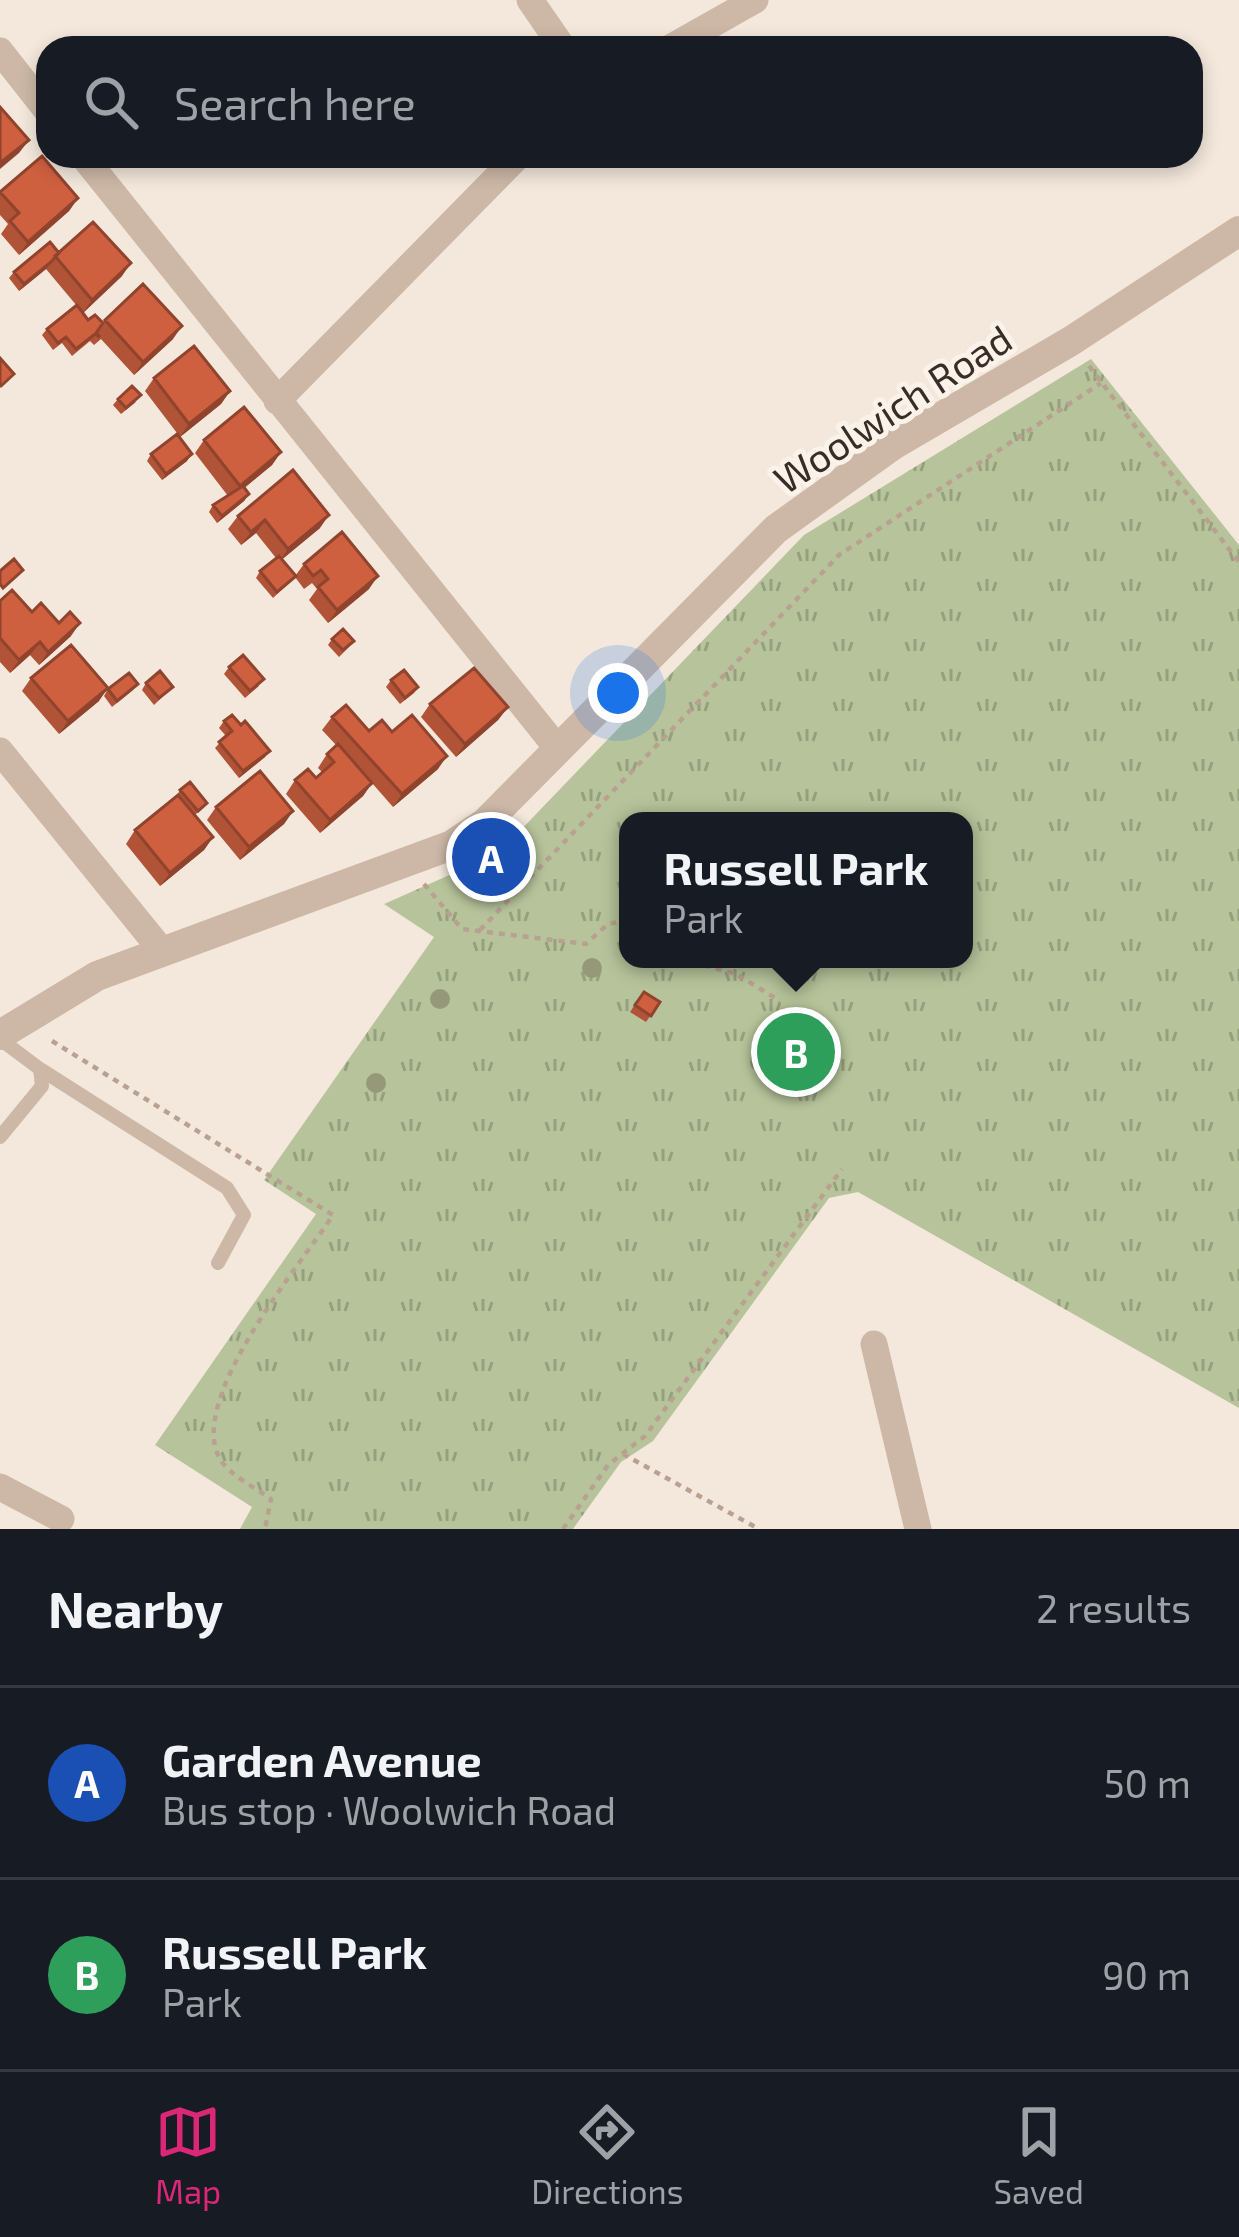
<!DOCTYPE html>
<html lang="en">
<head>
<meta charset="utf-8">
<style>
  :root { --surface:#171b24; --page:#20242c; --text:#f1f3f6; --muted:#9ea1a6; --line:#363941; --accent:#db2777 }
  body { margin:0; font-family:"Exo 2",sans-serif; background:var(--page); color:var(--text) }
  .you { position:absolute; left:618px; top:693px; width:42px; height:42px; margin:-30px; border:9px solid #fff; border-radius:50%; background:#1a73e8; box-shadow:0 0 0 18px #1a73e833 }
  .badge { display:grid; place-items:center; width:78px; height:78px; border-radius:50%; background:var(--accent); color:#fff; font-size:39px; font-weight:700 }
  .pin { position:absolute; translate:-50% -50%; border:6px solid #fff; box-shadow:0 3px 12px #0006 }
  .popup { position:absolute; left:619px; top:812px; width:354px; height:156px; box-sizing:border-box; display:grid; place-content:center; border-radius:24px; background:var(--surface); filter:drop-shadow(0 3px 9px #0005); font-size:39px; white-space:nowrap; color:var(--muted) }
  .popup b { font-size:45px; color:var(--text) }
  .popup::after { content:''; position:absolute; left:50%; top:100%; margin-left:-24px; border:24px solid transparent; border-top-color:var(--surface) }
  .list { margin:0; padding:0; list-style:none }
  h2 { display:flex; justify-content:space-between; align-items:center; height:156px; margin:0; padding:0 48px; font-size:51px }
  h2 small { font-size:39px; font-weight:400; color:var(--muted) }
  .list li { display:grid; grid-template-columns:78px 1fr auto; gap:36px; align-items:center; box-sizing:border-box; height:192px; padding:0 48px; border-top:3px solid var(--line) }
  .list b { display:block; font-size:45px; white-space:nowrap }
  .list p { margin:0; font-size:39px; white-space:nowrap; color:var(--muted) }
  .list em { font-size:39px; font-style:normal; color:var(--muted) }
  .icon { flex:none; width:66px; height:66px; fill:none; stroke:currentColor; stroke-width:2; stroke-linecap:round; stroke-linejoin:round }
  .map { position:relative; flex:none; width:1239px; height:1529px; overflow:hidden }
  .search { position:absolute; background:var(--surface); box-shadow:0 6px 18px #0003; left:36px; right:36px; top:36px; height:132px; display:flex; align-items:center; gap:30px; box-sizing:border-box; padding:0 42px; border-radius:36px; color:var(--muted); font-size:45px }
  .sheet { height:540px; background:var(--surface) }
  nav { display:flex; justify-content:space-around; align-items:center; box-sizing:border-box; height:168px; border-top:3px solid var(--line); background:var(--surface); font-size:33px; color:var(--muted) }
  nav a { display:grid; justify-items:center; gap:6px }
  nav .on { color:var(--accent) }
  .map>svg:first-child { display:block }
</style>
</head>
<body>
<div class="map">
<svg width="1239" height="1529" viewBox="0 0 1239 1529">
  <defs>
    <pattern id="park-tufts" width="24" height="20" patternUnits="userSpaceOnUse" patternTransform="scale(3)"><rect width="24" height="20" fill="#b7c49b"/><path d="M3 7l-1-3M5 7V3M7 7l1-3M15 17l-1-3M17 17v-4M19 17l1-3" fill="none" stroke="#96a07e"/></pattern>
  </defs>
  <rect width="100%" height="100%" fill="#f4e8dc"/>
  <path fill="url(#park-tufts)" fill-rule="evenodd" d="M1091,359l148,186v863l-381,-216 -29,6 -176,243 -32,21 -48,67h-333l12,-22 -97,-62 161,-231 -52,-34 170,-243 -50,-33 79,-35 51,-32 290,-302zM628,821h336v138h-336z"/>
  <g fill="none" stroke-linecap="round" stroke-linejoin="round">
    <path stroke="#b9a191" stroke-width="4.5" stroke-dasharray="6 6" stroke-linecap="butt" d="M1089,366l150,196
      M424,884l38,45 124,15 22,-20 20,-4
      M480,930l359,-375 262,-172
      M681,959l55,15 44,27
      M52,1041l281,174c-34,52 -147,185 -113,244 9,16 36,29 51,40l-6,30
      M623,1454l136,75
      M563,1529l45,-64 37,-29 197,-267"/>
    <path stroke="#cdb8a7" stroke-width="14" d="M0,1039l40,30 2,17 -42,51
      M40,1069l187,119 17,27 -26,48"/>
    <path stroke="#cdb8a7" stroke-width="27" d="M530,0l33,48
      M670,48l85,-48
      M0,51l48,61
      M83,156l475,593
      M277,401l241,-245
      M0,751l163,201
      M874,1344l44,185
      M0,1487l61,32"/>
    <path stroke="#cdb8a7" stroke-width="30" d="M0,1035l97,-59 355,-131 33,-22 291,-294 117,-84 178,-104 168,-110"/>
  </g>
  <g fill="#95997a">
    <circle cx="592" cy="968" r="10"/>
    <circle cx="440" cy="999" r="10"/>
    <circle cx="760" cy="1062" r="10"/>
    <circle cx="376" cy="1083" r="10"/>
  </g>
  <path fill="#b15337" d="M0,192l78,6 -9,13 -50,44 -18,-21 7,-10 -8,-9z
    M59,253l63,23 -39,37 5,7 15,3 2,-3 68,19 -39,36 -33,-36 -7,6 -4,-4 -18,15 -10,-13 -9,7 -11,-15 5,-6 30,-23 -31,-37 -27,22 -10,-13 5,-6z
    M154,378l76,13 -9,13 -41,33 -35,-46z
    M118,399l18,3 -15,12 -8,-9z
    M204,440l77,12 -9,13 -28,23 5,6 -5,7 -27,22 -8,-11 4,-7 15,-9 -33,-43z
    M151,454l36,7 -25,19 -15,-19z
    M238,516l82,12 -38,31 13,17 9,-12 65,25 -41,34 -19,-23 8,-11 -5,-6 -8,6 -9,-12 -22,21 -17,-20 4,-7 16,-13 -20,-25 -15,12 -13,-16z
    M0,601l32,11 39,24 -32,29 -9,-10 -20,18 -10,-11z
    M332,639l17,8 -10,10 -11,-12z
    M229,667l30,19 -14,12 -21,-24z
    M31,678l68,23 -40,33 -37,-43z
    M391,680l27,7 -4,6 -14,11 -14,-17z
    M146,683l27,4 -19,18 -12,-15z
    M108,689l25,1 -21,17 -8,-11z
    M430,704l78,3 -10,13 -42,37 -35,-40z
    M332,717l37,14 23,1 46,37 -45,38 -21,-24 -9,13 -43,37 -34,-39 9,-14 21,-2 6,-6 -4,-4 9,-14 10,-8 -15,-16z
    M224,721l41,36 -26,21 -24,-30 11,-12 -7,-8z
    M180,790l27,13 -12,12 18,22 -9,13 -44,36 -34,-42 9,-14 41,-33z
    M216,807l77,4 -9,13 -44,36 -33,-40z
    M644,992l16,10 -14,20 -16,-10z"/>
  <path fill="#90432d" d="M29,140l-10,13 -19,16v-6z
    M78,198l-9,13 -50,44 9,-13z
    M51,262l-5,7 -27,22 5,-7z
    M131,263l-9,13 -39,37 9,-13z
    M182,326l-9,13 -39,36 9,-13z
    M230,391l-9,13 -41,33 9,-13z
    M281,452l-9,13 -41,34 9,-13z
    M192,454l-5,7 -25,19 4,-6z
    M249,494l-5,7 -27,22 5,-7z
    M329,515l-9,13 -41,34 9,-13z
    M265,520l-9,13 -15,12 10,-13z
    M378,576l-9,13 -41,34 9,-13z
    M80,623l-9,13 -32,29 9,-13z
    M40,642l-10,13 -20,18 9,-13z
    M108,688l-9,13 -40,33 9,-13z
    M508,707l-10,13 -42,37 9,-13z
    M270,751l-5,6 -26,21 4,-7z
    M447,756l-9,13 -45,38 9,-13z
    M372,783l-9,13 -43,37 10,-13z
    M293,811l-9,13 -44,36 9,-13z
    M213,837l-9,13 -44,36 10,-13z"/>
  <path fill="#ce6040" stroke="#90432d" stroke-width="3" d="M0,107l29,33 -29,23z
    M42,156l36,42 -50,44 -18,-21 9,-8 -19,-21z
    M93,222l38,41 -39,37 -37,-44z
    M50,242l9,11 -8,9 -27,22 -10,-12z
    M143,284l39,42 -39,36 -38,-42z
    M77,305l11,15 7,-5 8,8 -7,10 4,4 -5,-3 -19,15 -10,-12 -8,6 -11,-14z
    M194,346l36,45 -41,33 -35,-46z
    M0,358l14,16 -13,12 -1,-1z
    M132,386l9,9 -15,13 -8,-9z
    M244,407l37,45 -41,34 -36,-46z
    M177,434l15,20 -26,20 -15,-20z
    M293,470l36,45 -41,34 -23,-29 -14,12 -13,-16z
    M243,486l6,8 -27,22 -9,-11z
    M342,532l36,44 -41,34 -19,-23 10,-8 -7,-9 -8,6 -9,-12z
    M279,556l17,20 -19,16 -17,-21z
    M14,559l9,11 -20,18 -3,-4v-13z
    M12,590l20,22 9,-9 18,20 11,-11 10,11 -32,29 -8,-10 -21,18 -19,-22v-37z
    M343,629l11,12 -11,9 -11,-11z
    M71,645l37,43 -40,33 -37,-43z
    M243,655l21,24 -14,12 -21,-24z
    M474,668l34,39 -43,37 -35,-40z
    M404,670l14,17 -13,11 -14,-18z
    M160,671l13,16 -14,11 -13,-15z
    M129,673l9,11 -21,17 -9,-12z
    M346,705l23,26 13,-11 10,12 20,-17 35,41 -45,38 -70,-77z
    M232,715l9,10 4,-4 25,30 -27,20 -24,-29 13,-11 -8,-10z
    M338,744l34,39 -42,37 -35,-40 13,-11 8,9 18,-16 -7,-8z
    M260,771l33,40 -44,36 -33,-40z
    M190,782l17,21 -9,8 -18,-21z
    M178,795l35,42 -43,36 -35,-43z
    M644,992l16,10 -9,14 -16,-11z"/>
  <g text-anchor="middle" dominant-baseline="central" stroke-width="10" stroke-linejoin="round" paint-order="stroke">
    <g font-size="39" fill="#392d28" stroke="#fbf2e9">
      <text transform="translate(892 408) rotate(-33)">Woolwich Road</text>
    </g>
  </g>
</svg>
<div class="you"></div>
<div class="pin badge" style="left:491px;top:857px;background:#1a4fb4">A</div>
<div class="pin badge" style="left:796px;top:1052px;background:#2e9e5b">B</div>
<div class="popup"><b>Russell Park</b>Park</div>
<div class="search"><svg class="icon" aria-label="search" viewBox="0 0 24 24"><circle cx="10" cy="10" r="6"/><path d="M15 15l6 6"/></svg>Search here</div>
</div>
<section class="sheet">
<h2>Nearby<small>2 results</small></h2>
<ul class="list">
<li><span class="badge" style="background:#1a4fb4">A</span><div><b>Garden Avenue</b><p>Bus stop · Woolwich Road</p></div><em>50 m</em></li>
<li><span class="badge" style="background:#2e9e5b">B</span><div><b>Russell Park</b><p>Park</p></div><em>90 m</em></li>
</ul>
</section>
<nav>
<a class="on"><svg class="icon" aria-label="map" viewBox="0 0 24 24"><path d="M3 6l6-2 6 2 6-2v14l-6 2-6-2-6 2zM9 4v14M15 6v14"/></svg>Map</a>
<a><svg class="icon" aria-label="directions" viewBox="0 0 24 24"><path d="M12 3l9 9-9 9-9-9zM9 14v-3h6M13 9l2 2-2 2"/></svg>Directions</a>
<a><svg class="icon" aria-label="saved" viewBox="0 0 24 24"><path d="M7 4h10v16l-5-4-5 4z"/></svg>Saved</a>
</nav>
</body>
</html>
